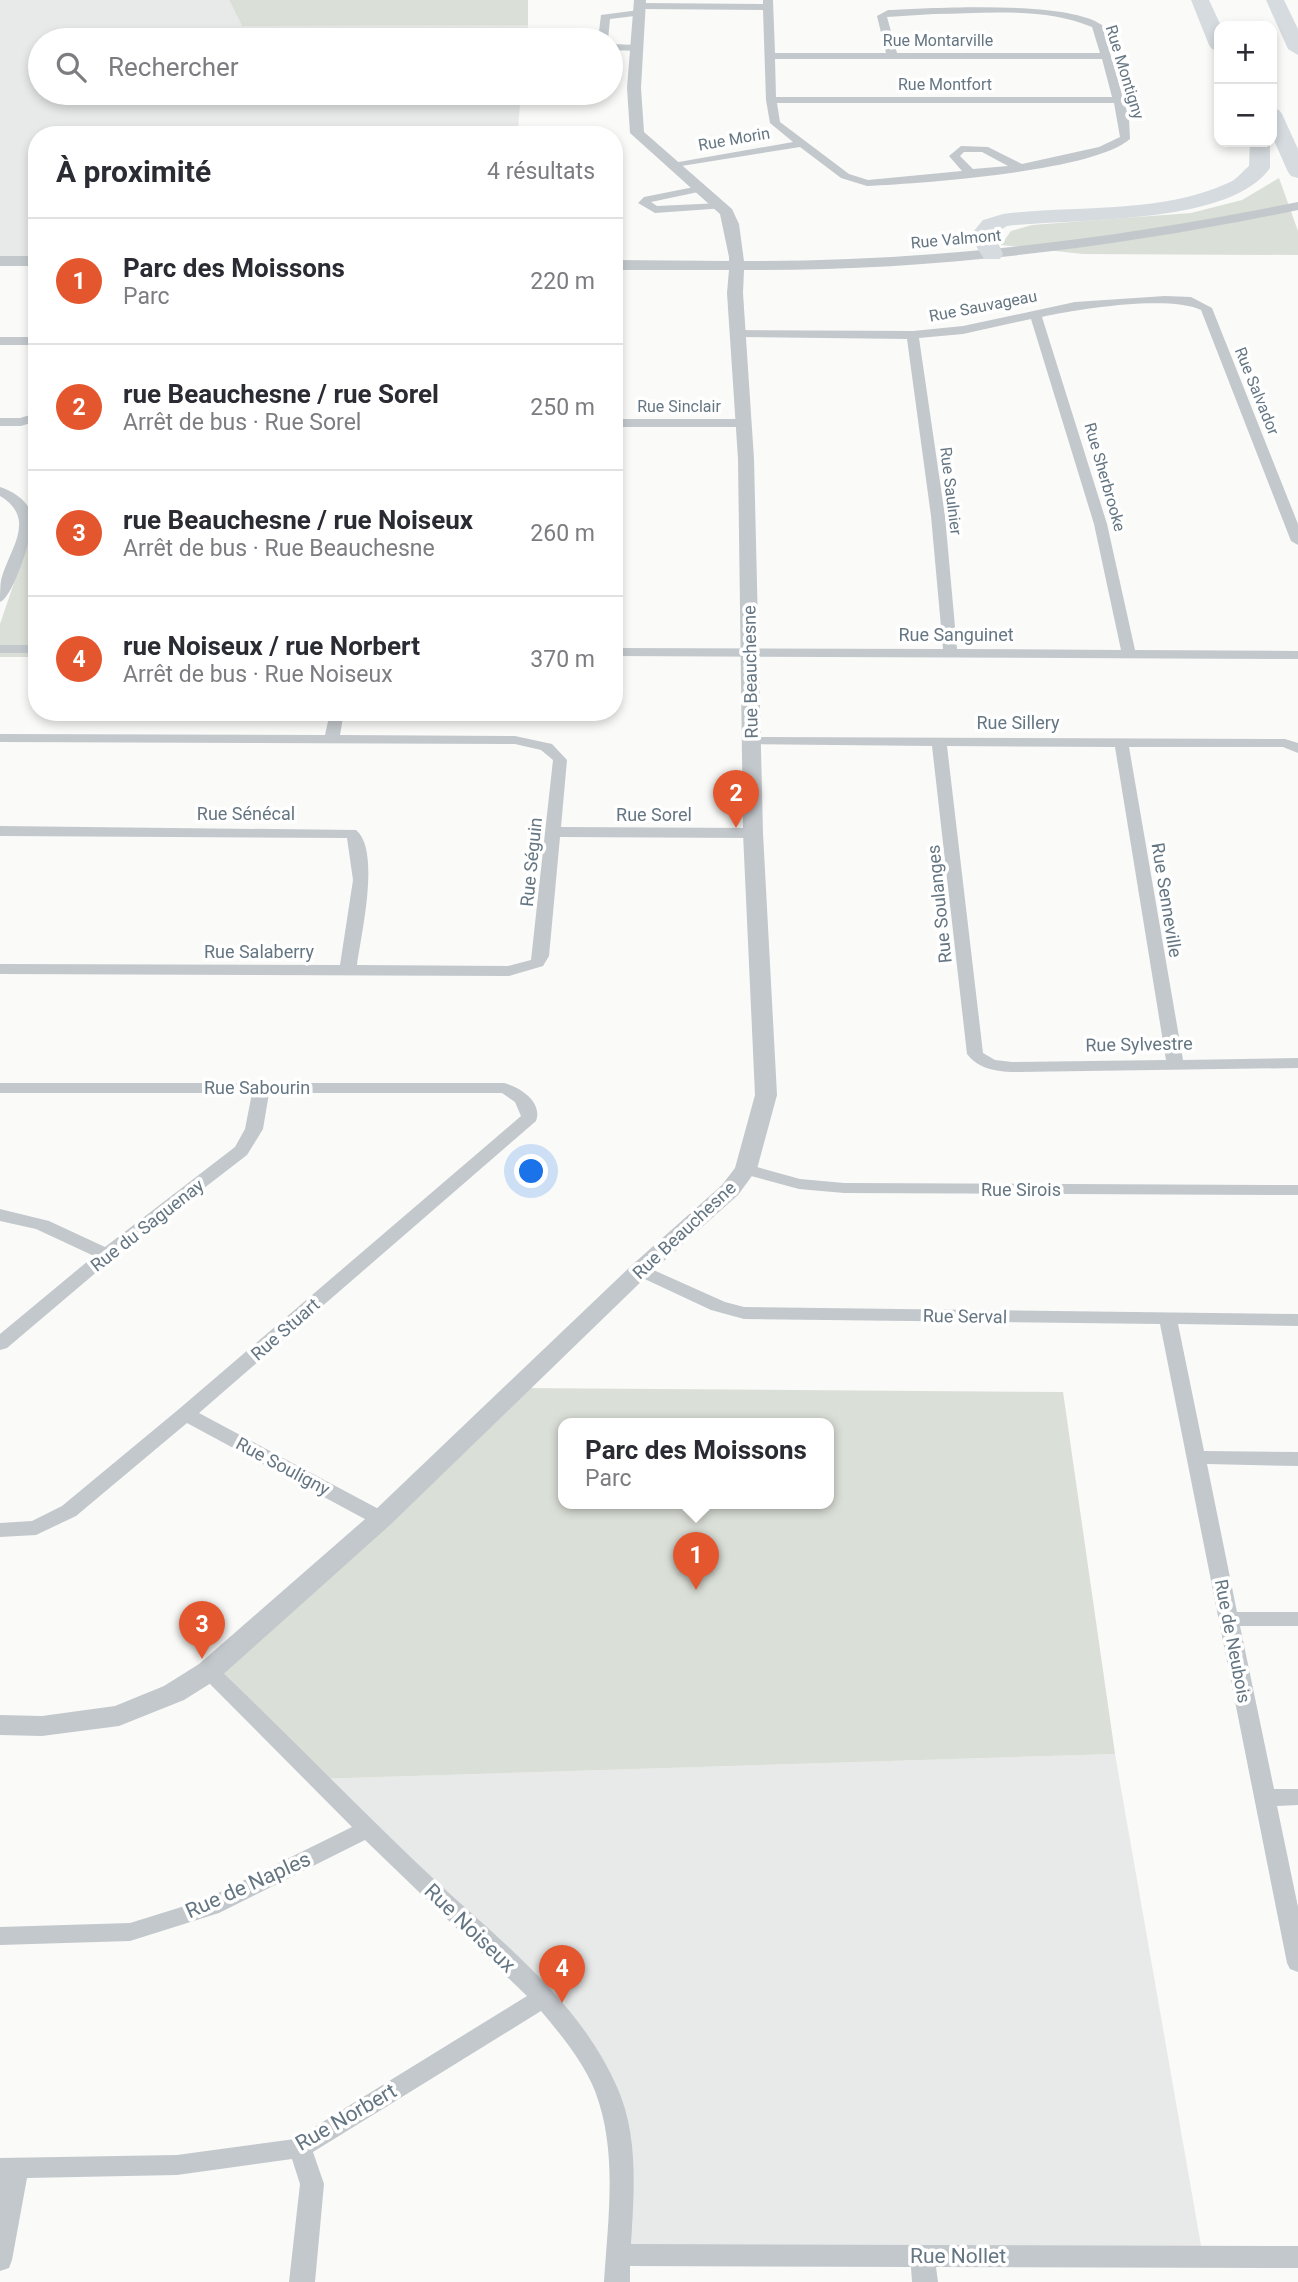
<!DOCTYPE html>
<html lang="fr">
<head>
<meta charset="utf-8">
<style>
  :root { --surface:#fff; --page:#f2f2f3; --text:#2b2b33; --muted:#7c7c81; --line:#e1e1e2; --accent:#e4572e }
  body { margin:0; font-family:Roboto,sans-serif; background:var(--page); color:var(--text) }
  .controls { position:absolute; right:21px; top:21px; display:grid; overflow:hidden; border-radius:14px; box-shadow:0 4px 10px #0003 }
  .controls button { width:63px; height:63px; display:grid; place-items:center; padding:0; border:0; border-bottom:2px solid var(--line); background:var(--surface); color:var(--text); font:35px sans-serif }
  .you { position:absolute; left:532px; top:1172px; width:24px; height:24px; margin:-18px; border:5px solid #fff; border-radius:50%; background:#1a73e8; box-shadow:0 0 0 10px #1a73e833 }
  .badge { display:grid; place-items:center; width:46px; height:46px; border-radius:50%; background:var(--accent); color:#fff; font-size:23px; font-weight:700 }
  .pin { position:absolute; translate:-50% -58px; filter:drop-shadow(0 2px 4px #0008) }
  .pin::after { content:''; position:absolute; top:37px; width:24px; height:21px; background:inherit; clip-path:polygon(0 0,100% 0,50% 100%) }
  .popup { position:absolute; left:558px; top:1418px; width:276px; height:91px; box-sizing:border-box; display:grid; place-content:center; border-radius:14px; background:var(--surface); filter:drop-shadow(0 2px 5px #0005); font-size:23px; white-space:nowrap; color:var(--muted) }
  .popup b { font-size:26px; color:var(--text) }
  .popup::after { content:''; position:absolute; left:50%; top:100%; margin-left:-14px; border:14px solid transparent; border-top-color:var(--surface) }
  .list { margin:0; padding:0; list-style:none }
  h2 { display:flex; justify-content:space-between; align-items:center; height:91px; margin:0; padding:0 28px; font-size:30px }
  h2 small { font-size:23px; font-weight:400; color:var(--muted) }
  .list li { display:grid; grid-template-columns:46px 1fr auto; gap:21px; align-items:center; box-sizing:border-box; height:126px; padding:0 28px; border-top:2px solid var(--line) }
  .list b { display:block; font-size:26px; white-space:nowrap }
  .list p { margin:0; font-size:23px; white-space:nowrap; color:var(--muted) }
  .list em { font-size:23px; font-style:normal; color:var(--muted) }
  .icon { flex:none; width:38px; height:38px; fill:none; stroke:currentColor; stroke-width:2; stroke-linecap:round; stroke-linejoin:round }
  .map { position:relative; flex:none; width:1298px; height:2282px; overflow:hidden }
  .search { position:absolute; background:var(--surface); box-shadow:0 4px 10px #0003; left:28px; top:28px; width:595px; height:77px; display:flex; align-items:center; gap:18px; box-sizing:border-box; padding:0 24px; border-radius:38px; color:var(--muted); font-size:26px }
  .panel { position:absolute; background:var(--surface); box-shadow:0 4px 10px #0003; left:28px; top:126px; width:595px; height:595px; border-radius:28px }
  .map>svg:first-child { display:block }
</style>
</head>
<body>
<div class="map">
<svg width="1298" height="2282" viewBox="0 0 1298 2282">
  <rect width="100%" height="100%" fill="#fafaf8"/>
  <path fill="#e8e9e9" d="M0,0h229l13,26 286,-1 -1,15h-487v53h481l-3,36 42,1 1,5h-524v126h-37z
    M1115,1754l88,503 -585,-2 3,-42 -26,-148 -278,-286z"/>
  <path fill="#dadfd7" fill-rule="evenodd" d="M229,0h299v25l-286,1z
    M360,35h96l-1,5h-96z
    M1279,178l19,53v24l-215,-1 -82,-9 10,-14 21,-6 159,-12 51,-13z
    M31,533h6v124h-37v-33z
    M515,1388l548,4 52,362 -798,25 -108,-108zM563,1424h266v80h-266z"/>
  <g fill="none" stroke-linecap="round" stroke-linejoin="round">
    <path fill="#c3c8cc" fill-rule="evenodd" d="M763,0h10l2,53h111l-9,-37 11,-6c47,-2 179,-10 214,15l27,94 1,20c-38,33 -208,44 -263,47l-26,-8 -41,-31 -131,21 -1,-2 5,-3 120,-21 -23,-19 -4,-23 -3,-90 -123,-1 -5,-3 5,-3 123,1zM934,14c51,-1 111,-7 158,13l8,26h-203l-10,-36zM775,59h327l10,38h-336zM777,103h337l6,34 -21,10 -77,17 -34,-17 -27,-1 -12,10 13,15 -94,9 -19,-6 -69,-52zM964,152h18l26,14 -35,3 -13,-13z
      M639,10l5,3 -1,2 -33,4 -2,21h-10l3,-25z
      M611,44l27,1 5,3 -5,3 -27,-1z
      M699,186l4,1v4l-52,11 6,4 64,-3 6,3 -2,2 -70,5 -17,-10 6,-6z
      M1165,296l26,1 21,11 86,216v21l-7,-4 -90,-231c-33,-15 -122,-1 -159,7l65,207 28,126 163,1v8l-684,-3v-8l329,1 -12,-133 -24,-177 -169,-2 -4,-1v-6l179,1 50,-5 112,-24zM1031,319l63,205 27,126 -164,-1 -12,-133 -26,-178 44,-4z
      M0,337h37v8h-37z
      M37,413v8l-16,5h-21v-8h20z
      M614,419h129l6,4 -6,4h-129z
      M0,487c13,4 29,14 32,29 3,15 -19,82 -32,86 0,-7 0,-15 1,-22 8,-31 37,-61 -1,-84z
      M0,645h37v8h-37z
      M330,712h14l-4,23 175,1 37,8 15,16 -6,67 192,1 8,5 -8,5 -193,-1 -11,119 -6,10 -34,10 -509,-2v-10l340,1 13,-85 -6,-42 -347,-2v-10l356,4c25,20 5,105 1,135l151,1 23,-6 22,-200 -12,-10 -26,-6 -515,-2v-8l325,1z
      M751,737l534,2 13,4v10l-15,-6h-154l54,313 115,-2v10l-280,4c-19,0 -39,-2 -51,-18l-35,-308 -186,-2 -2,-3 2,-3zM947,746l168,1 51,313 -154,2 -17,-2 -12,-7z
      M0,1083h504c16,4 39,19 32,38l-337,292 189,101 3,5 -3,5h-14l-187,-101 -111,93 -40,19 -36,2v-14l32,-2 30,-15 117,-97 342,-293 -6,-14 -13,-9h-233l-6,36 -16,26 -135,104 -105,89 -7,2v-16l94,-78 -58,-27 -36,-8v-12l49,12 56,26 130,-100 10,-18 7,-36h-252z
      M746,1164l54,15 44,4 454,2v10l-454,-2 -45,-4 -59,-16 -3,-4z
      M640,1264l85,38 19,5 554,7v12l-120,-2 26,127 94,1v14l-91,-2 30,148h61v14h-58l34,163h24v16l-21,1 21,101v65l-8,-3 -3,-6 -127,-639 -416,-5 -33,-9 -77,-36 -3,-4 3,-4z
      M209,1663l7,3c69,66 136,135 205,201 69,66 157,130 196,220 22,49 17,105 14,157l667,2v22l-362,-1 2,15h-26l-1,-15 -281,-1v16h-26c4,-63 14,-131 -9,-191 -12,-30 -34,-56 -54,-80l-228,141 11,32 -9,98h-26l11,-98 -8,-25 -115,16 -150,3 -15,82 -3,8 -9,3v-113l177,-3 118,-16 232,-143 -162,-156 -146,73 -89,28 -130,4v-18l130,-4 74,-23 148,-73 -150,-151 -4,-5 4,-5z"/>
    <path fill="#c3c8cc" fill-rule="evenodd" d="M634,0h12l-5,88 3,44 88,77 7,15 5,37c187,1 371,-22 554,-59v8c-183,38 -367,61 -554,60l-1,23 11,166 9,374 14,262 -20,74 -19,26 -90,80 -258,250 -171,153 -35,22 -65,26 -77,10 -42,-1v-20l42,1 73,-10 49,-20 35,-22 173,-151 260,-248 90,-80 13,-17 20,-73 -12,-262 -5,-374 -11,-166 2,-23h-115v-10l115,1v-4l-9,-43 -90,-81 -3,-45z
      M0,256h37v10h-37z"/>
    <path fill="#d6dbdf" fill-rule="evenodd" d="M1191,0h18l12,26 -2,25 -7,-2 -3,-4z
      M1266,0h18l14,29v26l-10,-6z
      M1272,108l7,2 3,4 16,35v29l-7,-2 -3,-4 -16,-36z
      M1250,142h20v26c-40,58 -197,50 -263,58l-13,8 9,20 -3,5h-16l-11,-18 -1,-8 11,-13 20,-6c71,-9 159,0 225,-31 8,-3 14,-11 21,-17z"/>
  </g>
  <g text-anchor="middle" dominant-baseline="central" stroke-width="7" stroke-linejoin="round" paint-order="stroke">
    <g font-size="16" fill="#657683" stroke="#fff">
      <text x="938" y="40">Rue Montarville</text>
      <text transform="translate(1125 72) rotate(73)">Rue Montigny</text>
      <text x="945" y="84">Rue Montfort</text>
      <text transform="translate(734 139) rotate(-10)">Rue Morin</text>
      <text transform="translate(956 239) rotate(-5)">Rue Valmont</text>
      <text transform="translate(983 306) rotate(-11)">Rue Sauvageau</text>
      <text transform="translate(1257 391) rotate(68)">Rue Salvador</text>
      <text x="679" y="406">Rue Sinclair</text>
      <text transform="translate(1105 477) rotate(74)">Rue Sherbrooke</text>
      <text transform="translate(951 491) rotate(83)">Rue Saulnier</text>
    </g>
    <g font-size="18" fill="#657683" stroke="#fff">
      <text x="956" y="634">Rue Sanguinet</text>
      <text transform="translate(750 672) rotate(-91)">Rue Beauchesne</text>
      <text x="1018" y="722">Rue Sillery</text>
      <text x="246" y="813">Rue Sénécal</text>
      <text x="654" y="814">Rue Sorel</text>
      <text transform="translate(531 862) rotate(-84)">Rue Séguin</text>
      <text transform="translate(1167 900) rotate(81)">Rue Senneville</text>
      <text transform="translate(939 904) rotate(-96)">Rue Soulanges</text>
      <text x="259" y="951">Rue Salaberry</text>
      <text transform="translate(1139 1044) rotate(-1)">Rue Sylvestre</text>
      <text x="257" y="1087">Rue Sabourin</text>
      <text x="1021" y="1189">Rue Sirois</text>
      <text transform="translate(147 1225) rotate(-38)">Rue du Saguenay</text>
      <text transform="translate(684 1230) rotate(-43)">Rue Beauchesne</text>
      <text transform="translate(965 1316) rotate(1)">Rue Serval</text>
      <text transform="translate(285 1329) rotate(-41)">Rue Stuart</text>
      <text transform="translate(283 1466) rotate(28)">Rue Souligny</text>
      <text transform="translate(1233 1641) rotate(79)">Rue de Neubois</text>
    </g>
    <g font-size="21" fill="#657683" stroke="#fff">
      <text transform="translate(248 1885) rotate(-24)">Rue de Naples</text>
      <text transform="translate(470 1928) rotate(44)">Rue Noiseux</text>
      <text transform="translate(346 2117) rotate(-30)">Rue Norbert</text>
      <text x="958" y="2256">Rue Nollet</text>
    </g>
  </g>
</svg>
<div class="controls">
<button>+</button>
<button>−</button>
</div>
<div class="you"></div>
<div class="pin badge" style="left:696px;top:1590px">1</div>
<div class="popup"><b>Parc des Moissons</b>Parc</div>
<div class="pin badge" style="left:736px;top:828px">2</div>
<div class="pin badge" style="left:202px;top:1659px">3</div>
<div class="pin badge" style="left:562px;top:2003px">4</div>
<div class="search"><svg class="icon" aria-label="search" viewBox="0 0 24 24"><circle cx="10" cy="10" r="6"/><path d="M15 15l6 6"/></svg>Rechercher</div>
<section class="panel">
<h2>À proximité<small>4 résultats</small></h2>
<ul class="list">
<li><span class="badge">1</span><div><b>Parc des Moissons</b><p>Parc</p></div><em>220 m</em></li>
<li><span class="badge">2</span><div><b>rue Beauchesne / rue Sorel</b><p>Arrêt de bus · Rue Sorel</p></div><em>250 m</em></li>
<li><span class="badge">3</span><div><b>rue Beauchesne / rue Noiseux</b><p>Arrêt de bus · Rue Beauchesne</p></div><em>260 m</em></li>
<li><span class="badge">4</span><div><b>rue Noiseux / rue Norbert</b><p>Arrêt de bus · Rue Noiseux</p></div><em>370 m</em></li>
</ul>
</section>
</div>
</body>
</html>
